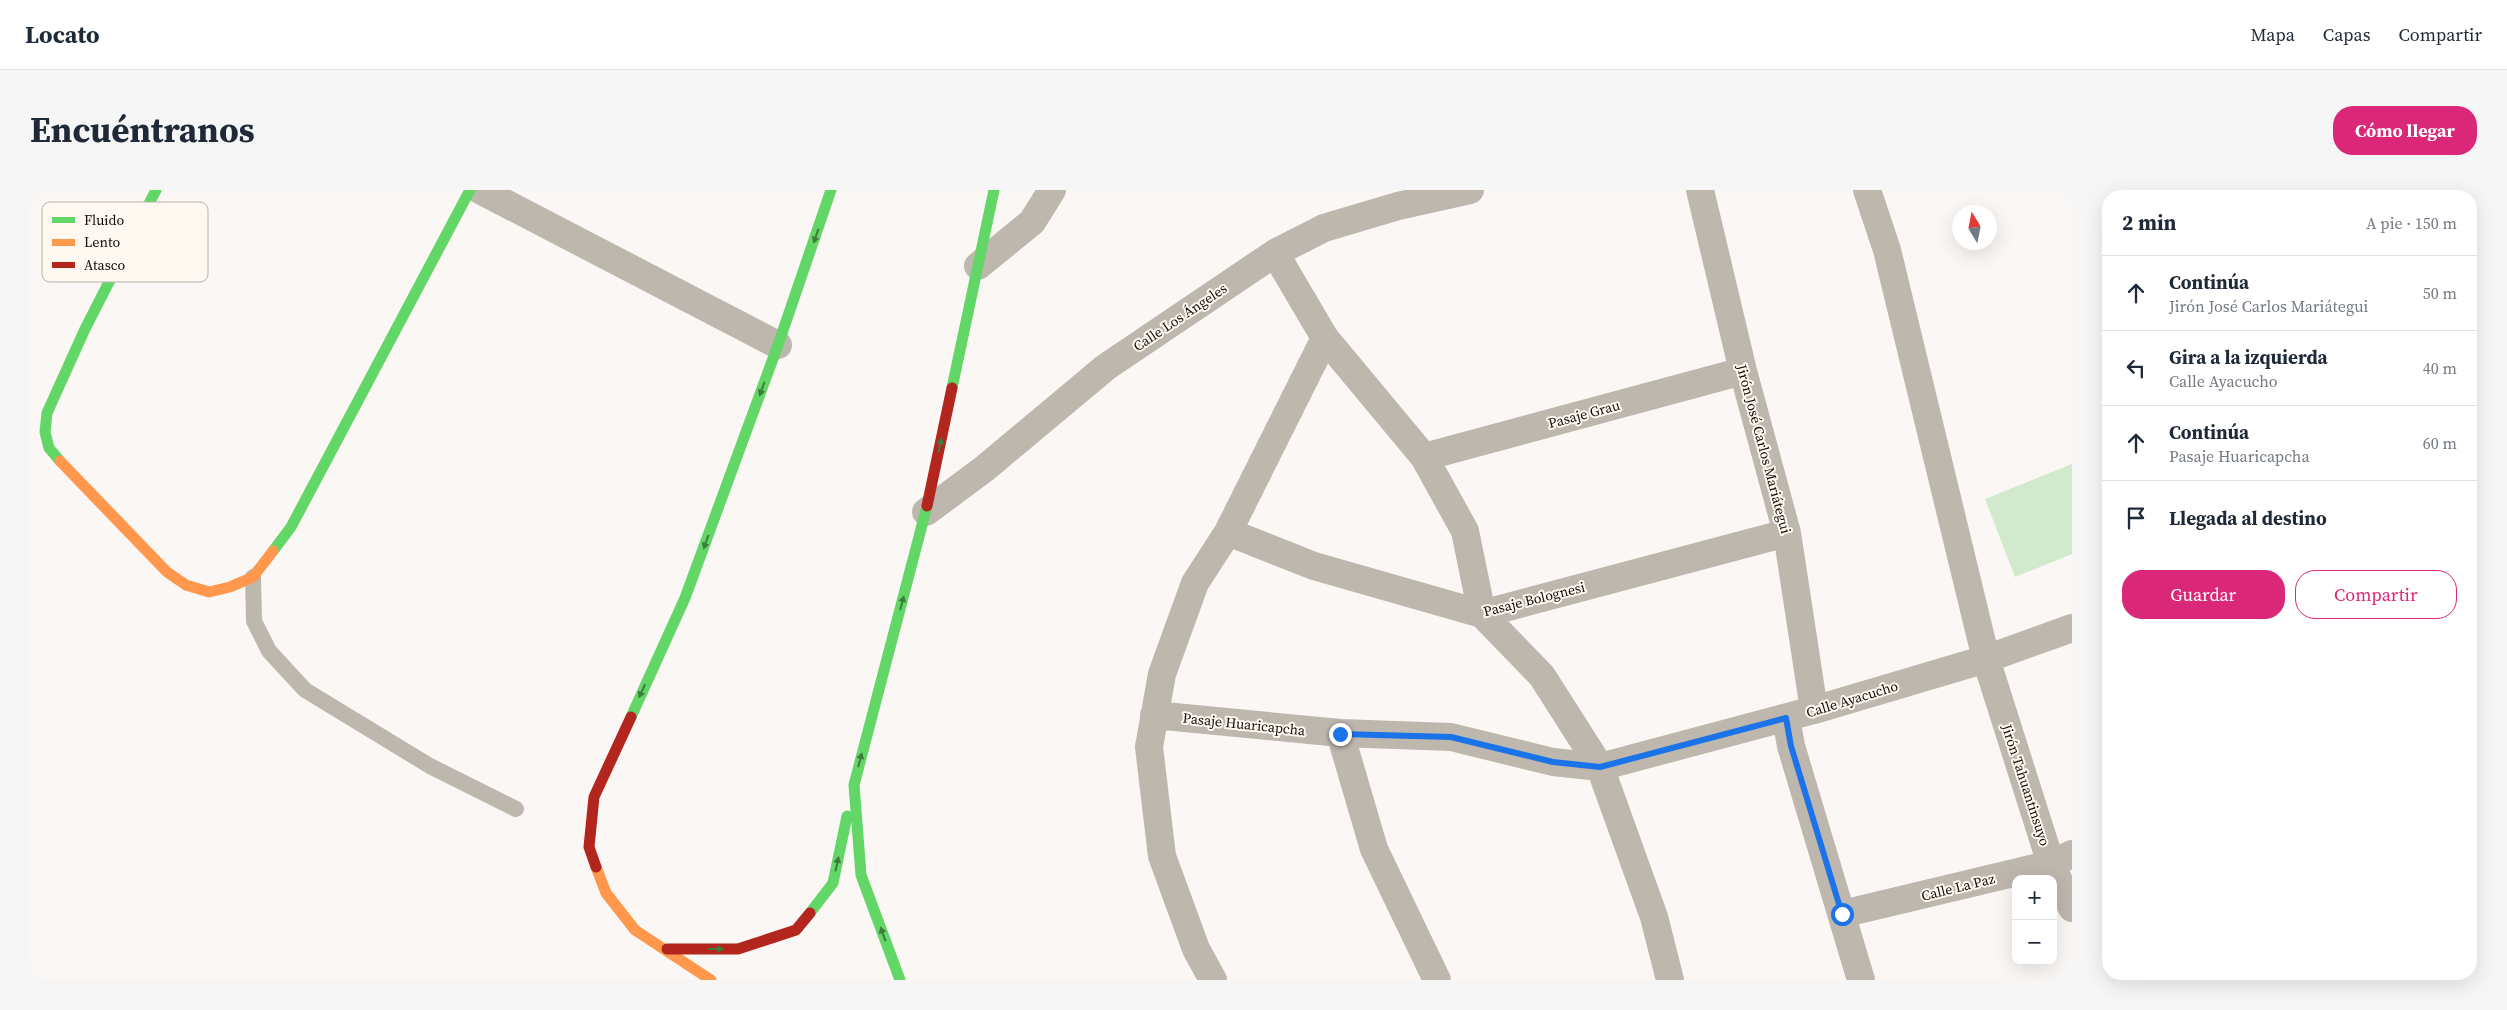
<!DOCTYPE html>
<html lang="es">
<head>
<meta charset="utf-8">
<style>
  :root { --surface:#fff; --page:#f6f6f7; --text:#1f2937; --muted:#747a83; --line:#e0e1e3; --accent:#db2777 }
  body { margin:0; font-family:"Source Serif 4",serif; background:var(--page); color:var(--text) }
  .controls { position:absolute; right:15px; bottom:15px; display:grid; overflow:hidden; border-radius:10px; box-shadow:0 5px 20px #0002 }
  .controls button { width:45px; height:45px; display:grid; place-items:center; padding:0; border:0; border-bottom:1px solid var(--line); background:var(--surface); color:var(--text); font:25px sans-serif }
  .compass { position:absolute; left:1922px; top:15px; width:45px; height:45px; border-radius:50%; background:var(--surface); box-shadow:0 5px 20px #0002; rotate:350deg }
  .stop { position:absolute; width:15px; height:15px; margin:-11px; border:4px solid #1a73e8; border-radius:50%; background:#fff }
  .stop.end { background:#1a73e8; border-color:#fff; box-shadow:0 1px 5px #0008 }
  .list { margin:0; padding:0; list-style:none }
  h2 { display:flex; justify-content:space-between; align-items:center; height:65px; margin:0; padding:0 20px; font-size:21px }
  h2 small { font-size:16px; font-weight:400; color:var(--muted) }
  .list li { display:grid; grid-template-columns:32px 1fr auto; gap:15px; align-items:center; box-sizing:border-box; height:75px; padding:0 20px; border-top:1px solid var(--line) }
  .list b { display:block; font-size:19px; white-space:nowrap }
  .list p { margin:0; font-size:16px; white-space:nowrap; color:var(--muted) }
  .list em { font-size:16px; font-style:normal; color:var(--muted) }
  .actions { display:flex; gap:10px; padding:15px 20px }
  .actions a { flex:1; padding:11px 0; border:1px solid var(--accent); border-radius:20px; text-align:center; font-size:18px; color:var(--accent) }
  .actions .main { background:var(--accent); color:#fff }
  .icon { flex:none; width:28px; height:28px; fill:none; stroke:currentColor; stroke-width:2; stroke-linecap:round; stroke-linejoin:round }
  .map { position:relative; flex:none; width:2042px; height:790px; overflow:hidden; border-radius:20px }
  header { display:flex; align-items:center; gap:30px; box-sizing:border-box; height:70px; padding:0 25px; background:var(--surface); border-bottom:1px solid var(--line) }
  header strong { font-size:24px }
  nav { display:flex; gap:28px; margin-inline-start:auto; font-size:18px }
  .intro { display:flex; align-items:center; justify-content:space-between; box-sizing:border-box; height:120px; padding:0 30px }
  h1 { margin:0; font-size:35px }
  .button { padding:12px 22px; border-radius:20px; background:var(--accent); color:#fff; font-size:18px; font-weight:700 }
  main { display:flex; gap:30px; padding:0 30px }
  aside { flex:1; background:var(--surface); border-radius:20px; box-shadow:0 5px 20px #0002 }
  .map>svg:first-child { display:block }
</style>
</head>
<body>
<header>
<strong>Locato</strong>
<nav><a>Mapa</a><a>Capas</a><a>Compartir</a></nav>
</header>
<div class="intro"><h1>Encuéntranos</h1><a class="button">Cómo llegar</a></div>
<main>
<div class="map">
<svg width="2042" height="790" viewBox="0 0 2042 790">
  <rect width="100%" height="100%" fill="#faf7f4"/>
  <path fill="#d1eacd" d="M2042,274v90l-57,23 -30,-78z"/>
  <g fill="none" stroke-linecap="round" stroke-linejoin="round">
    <path stroke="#beb7ae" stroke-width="16" d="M223,387l1,44 15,30 36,39 125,76 86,43"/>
    <path stroke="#beb7ae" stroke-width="28" d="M450,0l298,155
      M1670,0l43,181 44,162 27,177
      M1837,0l20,60 99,409 65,205 21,44
      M1245,63l50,85 99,119 41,74 17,83 60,62 58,91 54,150 16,63
      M948,76l54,-44 20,-32
      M1394,267l319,-86
      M896,322l58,-43 122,-102 169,-114 49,-25 74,-22 72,-16
      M1198,342l86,34 168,48 305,-81
      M1124,525l186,18 111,4 102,25 47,5 214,-57 172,-51 86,-31
      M1756,528l5,28 70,234
      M1310,543l34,116 63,131
      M1812,724l209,-50 21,-10
      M1183,790l-17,-31 -34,-93 -13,-109 13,-73 33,-91 33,-51 97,-194"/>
    <path stroke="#63d668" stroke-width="11" d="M922,198l42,-198
      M30,271l-11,-13 -4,-16 2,-19 38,-84 71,-139
      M243,361l18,-24 179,-337
      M601,527l54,-119 93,-253 53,-155
      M780,723l23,-30 14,-67
      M870,790l-39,-105 -7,-90 73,-279"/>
    <path stroke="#ff974d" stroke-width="11" d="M30,271l107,111 19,13 23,7 21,-5 23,-10 20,-26
      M566,677l10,26 29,37 76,50"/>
    <path stroke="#b3261e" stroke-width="11" d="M897,316l25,-118
      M566,677l-7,-20 5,-50 37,-80
      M637,759h71l58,-19 14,-17"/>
  </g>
  <defs><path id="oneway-solid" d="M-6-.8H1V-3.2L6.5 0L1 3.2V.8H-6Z" transform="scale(1.25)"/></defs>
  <g fill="#3e7c3d">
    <use href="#oneway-solid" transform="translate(786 46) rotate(109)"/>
    <use href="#oneway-solid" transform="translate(732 199) rotate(110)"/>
    <use href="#oneway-solid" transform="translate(910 255) rotate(-78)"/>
    <use href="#oneway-solid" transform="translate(676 352) rotate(110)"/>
    <use href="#oneway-solid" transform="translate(872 413) rotate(-75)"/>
    <use href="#oneway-solid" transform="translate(612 501) rotate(115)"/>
    <use href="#oneway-solid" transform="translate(830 570) rotate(-75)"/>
    <use href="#oneway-solid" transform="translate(807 674) rotate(-78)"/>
    <use href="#oneway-solid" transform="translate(853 744) rotate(-110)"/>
    <use href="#oneway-solid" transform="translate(686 759)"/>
  </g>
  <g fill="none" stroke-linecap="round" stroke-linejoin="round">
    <path stroke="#1a73e8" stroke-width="6" d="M1310,544l111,3 102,25 47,5 186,-49 5,28 51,168"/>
  </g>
  <g text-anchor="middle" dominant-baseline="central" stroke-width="4" stroke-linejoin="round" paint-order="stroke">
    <g font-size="14" fill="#100d09" stroke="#fef8f0">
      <text transform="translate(1150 127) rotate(-34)">Calle Los Ángeles</text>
      <text transform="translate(1554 224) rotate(-15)">Pasaje Grau</text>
      <text transform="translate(1734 259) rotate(75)">Jirón José Carlos Mariátegui</text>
      <text transform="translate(1504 409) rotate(-14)">Pasaje Bolognesi</text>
      <text transform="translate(1822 509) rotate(-17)">Calle Ayacucho</text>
      <text transform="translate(1214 534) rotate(6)">Pasaje Huaricapcha</text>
      <text transform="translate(1996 595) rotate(72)">Jirón Tahuantinsuyo</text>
      <text transform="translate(1928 697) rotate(-14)">Calle La Paz</text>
    </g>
  </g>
  <rect x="12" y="12" width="166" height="80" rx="8" fill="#fef8f0" stroke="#b7b2ab" stroke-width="1"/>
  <rect x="22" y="27" width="23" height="6" fill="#63d668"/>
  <rect x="22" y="49" width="23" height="7" fill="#ff974d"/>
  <rect x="22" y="72" width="23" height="6" fill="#b3261e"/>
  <g font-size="14" fill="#100d09">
    <text x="54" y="35">Fluido</text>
    <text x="54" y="57">Lento</text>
    <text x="54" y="80">Atasco</text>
  </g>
</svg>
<div class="controls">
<button>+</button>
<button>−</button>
</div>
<svg class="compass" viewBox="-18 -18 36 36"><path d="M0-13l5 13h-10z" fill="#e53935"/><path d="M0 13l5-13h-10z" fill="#747a83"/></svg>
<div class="stop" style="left:1812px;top:724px"></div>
<div class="stop end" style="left:1310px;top:544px"></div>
</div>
<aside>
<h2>2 min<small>A pie · 150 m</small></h2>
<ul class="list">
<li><svg class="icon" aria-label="ahead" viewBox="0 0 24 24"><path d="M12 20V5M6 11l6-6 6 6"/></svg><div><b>Continúa</b><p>Jirón José Carlos Mariátegui</p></div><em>50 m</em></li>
<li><svg class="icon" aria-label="left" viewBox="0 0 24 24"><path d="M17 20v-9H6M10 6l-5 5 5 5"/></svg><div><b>Gira a la izquierda</b><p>Calle Ayacucho</p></div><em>40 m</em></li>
<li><svg class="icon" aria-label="ahead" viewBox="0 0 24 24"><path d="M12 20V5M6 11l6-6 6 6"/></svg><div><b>Continúa</b><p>Pasaje Huaricapcha</p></div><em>60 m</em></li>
<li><svg class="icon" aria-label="arrive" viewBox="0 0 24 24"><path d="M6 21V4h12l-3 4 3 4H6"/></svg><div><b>Llegada al destino</b></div></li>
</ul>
<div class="actions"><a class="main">Guardar</a><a>Compartir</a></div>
</aside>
</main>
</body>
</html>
